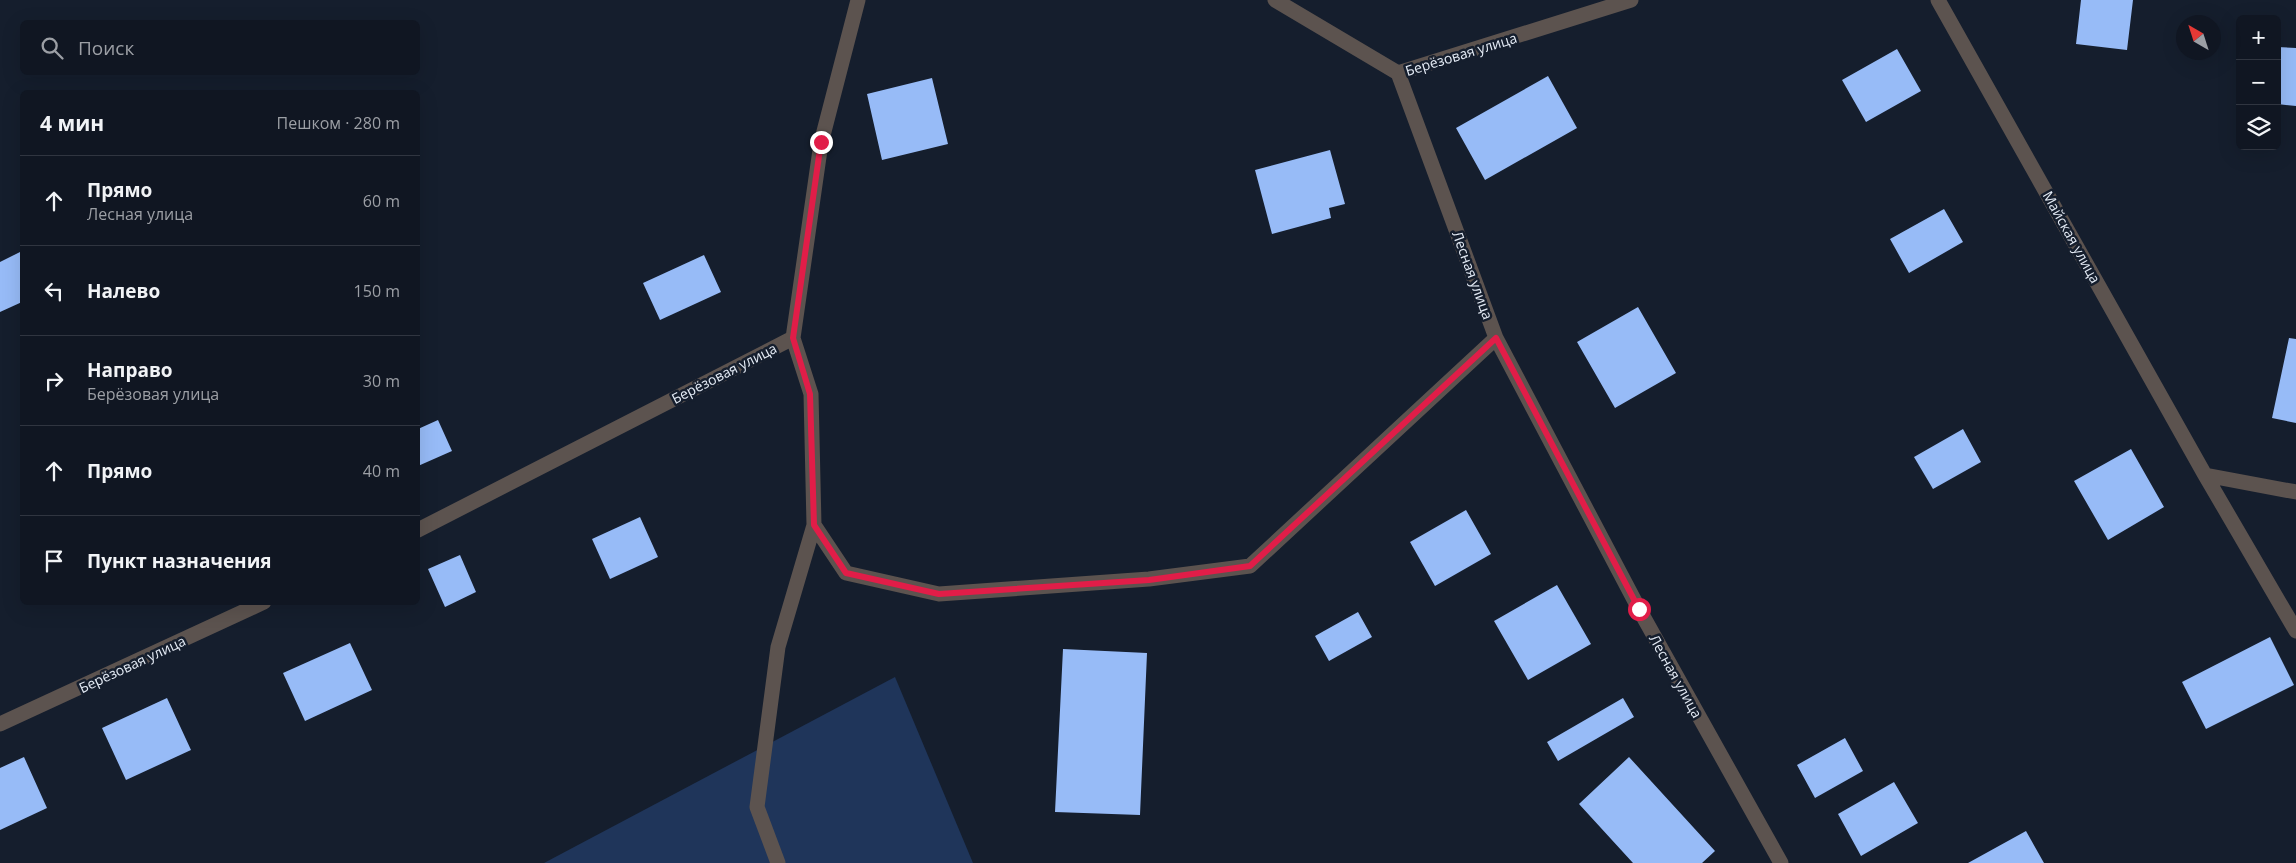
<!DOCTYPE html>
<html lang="ru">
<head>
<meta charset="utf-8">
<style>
  :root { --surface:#101622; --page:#191f2a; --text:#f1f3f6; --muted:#9c9fa5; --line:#303540 }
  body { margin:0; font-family:"Open Sans",sans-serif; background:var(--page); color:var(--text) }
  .controls { position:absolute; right:15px; top:15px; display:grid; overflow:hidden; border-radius:8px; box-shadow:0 5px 20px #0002 }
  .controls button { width:45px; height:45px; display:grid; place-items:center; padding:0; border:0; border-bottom:1px solid var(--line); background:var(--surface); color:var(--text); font:25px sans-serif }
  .compass { position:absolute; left:2176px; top:15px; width:45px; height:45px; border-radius:50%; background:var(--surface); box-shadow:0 5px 20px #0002; rotate:321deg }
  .stop { position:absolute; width:15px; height:15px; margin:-11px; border:4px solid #e11d48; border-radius:50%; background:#fff }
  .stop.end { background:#e11d48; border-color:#fff; box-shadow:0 1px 5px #0008 }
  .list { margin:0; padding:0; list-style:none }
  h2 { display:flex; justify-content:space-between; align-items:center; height:65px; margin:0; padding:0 20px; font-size:21px }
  h2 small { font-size:16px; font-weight:400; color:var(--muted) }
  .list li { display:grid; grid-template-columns:32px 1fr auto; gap:15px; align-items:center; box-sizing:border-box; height:90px; padding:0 20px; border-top:1px solid var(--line) }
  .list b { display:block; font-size:19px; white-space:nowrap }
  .list p { margin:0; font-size:16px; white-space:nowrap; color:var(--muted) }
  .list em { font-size:16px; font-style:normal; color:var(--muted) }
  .icon { flex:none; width:28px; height:28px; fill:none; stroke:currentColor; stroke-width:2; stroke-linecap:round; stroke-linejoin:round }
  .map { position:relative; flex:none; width:2296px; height:863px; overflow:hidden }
  .search { position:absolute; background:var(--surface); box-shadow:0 5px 20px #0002; left:20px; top:20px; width:400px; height:55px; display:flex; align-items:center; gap:12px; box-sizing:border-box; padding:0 18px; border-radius:8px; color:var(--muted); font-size:19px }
  .panel { position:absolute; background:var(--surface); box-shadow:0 5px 20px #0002; left:20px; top:90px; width:400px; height:515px; border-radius:8px }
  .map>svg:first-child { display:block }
</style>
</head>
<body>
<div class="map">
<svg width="2296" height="863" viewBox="0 0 2296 863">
  <rect width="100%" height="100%" fill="#151e2d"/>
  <path fill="#1f355a" d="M895,677l78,186h-429z"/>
  <path fill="#97bbf7" d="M2081,0h52l-6,50 -51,-6z
    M2277,47l19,1v58l-19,-2z
    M1897,49l24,42 -55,31 -24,-42z
    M1548,76l29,52 -92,52 -29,-52z
    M932,78l16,66 -66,16 -15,-66z
    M1330,150l15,54 -16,4 2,10 -59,16 -17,-64z
    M1944,209l19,33 -54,31 -19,-34z
    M22,251v51l-22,10v-50z
    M704,255l17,37 -61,28 -17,-37z
    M1638,307l38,66 -61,35 -38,-66z
    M2289,338l7,1v84l-24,-5z
    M438,420l14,31 -34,15v-37z
    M1963,429l18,33 -48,27 -19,-32z
    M2131,449l33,58 -56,33 -34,-59z
    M1466,510l25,44 -56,32 -25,-44z
    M640,517l18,40 -48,22 -18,-40z
    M460,555l16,37 -31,15 -17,-38z
    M1557,585l34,59 -63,36 -34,-59z
    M1358,612l14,25 -43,24 -14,-25z
    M2270,637l24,48 -88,44 -24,-47z
    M350,643l22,47 -67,31 -22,-48z
    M1063,649l84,4 -7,162 -85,-3z
    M167,698l24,52 -65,30 -24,-52z
    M1623,698l11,19 -76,44 -11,-19z
    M1845,738l18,33 -48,27 -18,-33z
    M24,757l23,51 -47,22v-62z
    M1629,757l86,94 -13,12h-69l-54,-59z
    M1894,782l24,41 -57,33 -23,-42z
    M2026,831l18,32h-76z"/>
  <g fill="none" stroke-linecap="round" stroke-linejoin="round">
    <path stroke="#5c534f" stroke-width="15" d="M1275,0l123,73 233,-73
      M1938,0l267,475 91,156
      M1398,73l98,265 143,271 142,254
      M2205,475l91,17
      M814,525l32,48 93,21 210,-15 101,-13 246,-228
      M418,530l375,-192
      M0,724l264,-122
      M778,863l-21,-56 21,-160 36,-122 -3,-131 -18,-56 28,-195 37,-143"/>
  </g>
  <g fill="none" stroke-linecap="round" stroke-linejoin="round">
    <path stroke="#e11d48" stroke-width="6" d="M821,142l-28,196 17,56 4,131 32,48 93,21 210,-14 101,-14 246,-228 143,271"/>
  </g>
  <g text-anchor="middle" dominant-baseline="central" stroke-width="5" stroke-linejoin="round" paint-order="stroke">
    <g font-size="14" fill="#e5ecf6" stroke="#151e2d">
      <text transform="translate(1461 54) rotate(-17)">Берёзовая улица</text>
      <text transform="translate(2072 237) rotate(61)">Майская улица</text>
      <text transform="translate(1473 275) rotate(70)">Лесная улица</text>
      <text transform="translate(724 373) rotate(-27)">Берёзовая улица</text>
      <text transform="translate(132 664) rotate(-25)">Берёзовая улица</text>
      <text transform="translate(1676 676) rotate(61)">Лесная улица</text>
    </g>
  </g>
</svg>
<div class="controls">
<button>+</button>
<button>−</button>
<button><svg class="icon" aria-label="layers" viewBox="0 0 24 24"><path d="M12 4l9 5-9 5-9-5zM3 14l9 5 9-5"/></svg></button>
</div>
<svg class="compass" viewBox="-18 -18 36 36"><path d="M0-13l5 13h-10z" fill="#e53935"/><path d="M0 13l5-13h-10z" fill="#9c9fa5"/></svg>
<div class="stop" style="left:1639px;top:609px"></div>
<div class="stop end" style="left:821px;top:142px"></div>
<div class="search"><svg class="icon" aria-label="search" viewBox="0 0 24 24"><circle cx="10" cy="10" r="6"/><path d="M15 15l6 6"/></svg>Поиск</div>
<section class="panel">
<h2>4 мин<small>Пешком · 280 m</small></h2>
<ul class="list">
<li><svg class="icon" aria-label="ahead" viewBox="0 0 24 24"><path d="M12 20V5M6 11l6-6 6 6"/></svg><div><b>Прямо</b><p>Лесная улица</p></div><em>60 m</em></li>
<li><svg class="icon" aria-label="left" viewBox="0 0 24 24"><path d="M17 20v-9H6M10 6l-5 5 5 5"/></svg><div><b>Налево</b></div><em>150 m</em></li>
<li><svg class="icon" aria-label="right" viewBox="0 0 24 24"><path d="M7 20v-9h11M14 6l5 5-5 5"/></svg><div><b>Направо</b><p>Берёзовая улица</p></div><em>30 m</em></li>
<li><svg class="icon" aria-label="ahead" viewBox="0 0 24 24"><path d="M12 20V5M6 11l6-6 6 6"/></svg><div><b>Прямо</b></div><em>40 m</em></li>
<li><svg class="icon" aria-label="arrive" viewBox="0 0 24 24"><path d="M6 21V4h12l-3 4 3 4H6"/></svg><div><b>Пункт назначения</b></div></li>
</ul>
</section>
</div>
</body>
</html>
